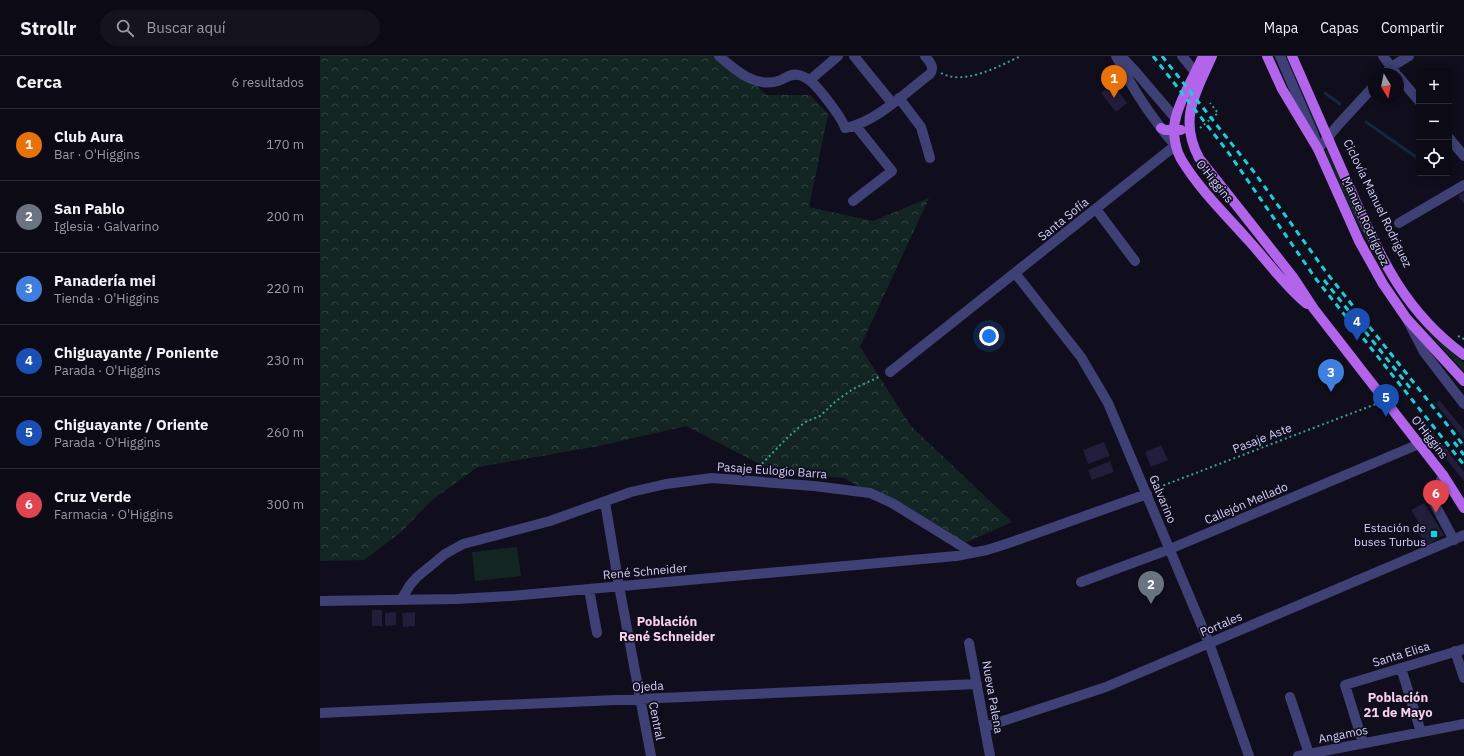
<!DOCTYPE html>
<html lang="es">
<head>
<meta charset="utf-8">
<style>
  :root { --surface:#0c0a15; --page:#15131e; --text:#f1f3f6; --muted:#9a9aa0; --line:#2c2b34; --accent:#1dcdd7 }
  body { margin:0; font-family:"IBM Plex Sans",sans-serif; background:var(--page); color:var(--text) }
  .controls { position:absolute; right:12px; top:12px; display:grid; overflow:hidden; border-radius:4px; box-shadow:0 2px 10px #0003 }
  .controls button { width:36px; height:36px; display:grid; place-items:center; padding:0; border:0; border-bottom:1px solid var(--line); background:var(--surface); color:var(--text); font:20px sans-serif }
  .compass { position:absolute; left:1048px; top:12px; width:36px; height:36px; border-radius:50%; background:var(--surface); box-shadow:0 2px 10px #0003; rotate:170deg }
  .you { position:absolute; left:669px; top:280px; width:14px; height:14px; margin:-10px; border:3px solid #fff; border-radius:50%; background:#1a73e8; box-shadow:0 0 0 6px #1a73e833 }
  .badge { display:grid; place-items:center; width:26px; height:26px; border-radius:50%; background:var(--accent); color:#fff; font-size:13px; font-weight:700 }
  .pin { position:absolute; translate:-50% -33px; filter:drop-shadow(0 1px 2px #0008) }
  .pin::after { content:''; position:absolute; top:21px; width:14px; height:12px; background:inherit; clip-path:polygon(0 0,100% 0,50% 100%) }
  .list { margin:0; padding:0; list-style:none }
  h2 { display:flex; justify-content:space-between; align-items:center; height:52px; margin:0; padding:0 16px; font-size:17px }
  h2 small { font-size:13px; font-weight:400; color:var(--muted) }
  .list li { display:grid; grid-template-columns:26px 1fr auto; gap:12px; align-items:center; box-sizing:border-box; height:72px; padding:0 16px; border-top:1px solid var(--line) }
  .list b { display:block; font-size:15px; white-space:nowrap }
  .list p { margin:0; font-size:13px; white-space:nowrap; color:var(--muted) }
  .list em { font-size:13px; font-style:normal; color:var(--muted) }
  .icon { flex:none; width:22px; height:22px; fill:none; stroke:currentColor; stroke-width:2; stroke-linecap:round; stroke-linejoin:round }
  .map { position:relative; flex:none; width:1144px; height:700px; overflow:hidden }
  header { display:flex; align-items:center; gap:24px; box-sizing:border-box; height:56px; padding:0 20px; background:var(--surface); border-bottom:1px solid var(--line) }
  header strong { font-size:19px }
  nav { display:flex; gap:22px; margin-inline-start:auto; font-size:14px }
  .search { width:280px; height:36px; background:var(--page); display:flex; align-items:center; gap:10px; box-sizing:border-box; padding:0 14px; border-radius:22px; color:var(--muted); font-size:15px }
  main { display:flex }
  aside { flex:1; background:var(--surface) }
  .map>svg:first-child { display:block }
</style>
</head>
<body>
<header>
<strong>Strollr</strong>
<div class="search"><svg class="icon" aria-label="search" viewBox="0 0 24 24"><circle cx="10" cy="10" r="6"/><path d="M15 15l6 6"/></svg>Buscar aquí</div>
<nav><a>Mapa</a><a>Capas</a><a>Compartir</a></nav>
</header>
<main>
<aside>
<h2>Cerca<small>6 resultados</small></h2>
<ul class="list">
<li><span class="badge" style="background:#e8710a">1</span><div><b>Club Aura</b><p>Bar · O'Higgins</p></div><em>170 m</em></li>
<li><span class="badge" style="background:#6b7280">2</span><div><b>San Pablo</b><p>Iglesia · Galvarino</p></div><em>200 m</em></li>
<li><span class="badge" style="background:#3f7fe0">3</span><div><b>Panadería mei</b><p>Tienda · O'Higgins</p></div><em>220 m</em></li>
<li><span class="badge" style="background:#1a4fb4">4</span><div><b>Chiguayante / Poniente</b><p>Parada · O'Higgins</p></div><em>230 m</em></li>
<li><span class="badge" style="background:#1a4fb4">5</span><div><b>Chiguayante / Oriente</b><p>Parada · O'Higgins</p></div><em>260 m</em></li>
<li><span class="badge" style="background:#e0444e">6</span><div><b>Cruz Verde</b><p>Farmacia · O'Higgins</p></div><em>300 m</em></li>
</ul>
</aside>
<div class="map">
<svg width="1144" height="700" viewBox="0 0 1144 700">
  <defs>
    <pattern id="forest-crowns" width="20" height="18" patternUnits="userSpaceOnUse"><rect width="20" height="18" fill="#122523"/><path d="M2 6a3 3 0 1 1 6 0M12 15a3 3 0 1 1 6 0" fill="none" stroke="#344444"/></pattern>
  </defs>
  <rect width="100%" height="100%" fill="#100e1c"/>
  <path fill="#122523" d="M962,0h4l34,77 -1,3h-1z
    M1006,94h1l50,110 -24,-46 -27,-60z
    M1089,255l25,26 30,26v9z
    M197,491l4,29 -46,5 -3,-29z"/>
  <path fill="url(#forest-crowns)" d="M0,0h408l-1,1 39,38h44l18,19 -19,93 64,14 56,-23 -69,149 51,79 101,96 -54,24 -114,-68 -67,-5 -91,-47 -87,20 -121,21 -46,33 -31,32 -37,28 -44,1z"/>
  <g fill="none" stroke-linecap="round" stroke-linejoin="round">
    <path stroke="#14273f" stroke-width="3" d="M1005,37l15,11
      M1046,66l53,37"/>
  </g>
  <path fill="#211d3a" d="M792,27l15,20 -11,9 -15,-19z
    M1144,136v12l-6,-8z
    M1119,344l25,30v9l-29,-36z
    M1100,360l44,56v9l-49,-61z
    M784,386l6,14 -22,8 -5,-14z
    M841,389l7,15 -17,7 -6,-15z
    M790,405l4,11 -22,8 -4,-10z
    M1104,447l20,32 -18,11 -9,-16 5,-2 -11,-18z
    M52,554h10v16h-10z
    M76,556v13l-11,1v-13z
    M95,556v14l-12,1 -1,-14z"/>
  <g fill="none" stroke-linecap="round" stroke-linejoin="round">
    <path stroke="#3c9f95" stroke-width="2" stroke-dasharray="2 3" stroke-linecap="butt" d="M621,17c23,13 58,-7 80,-17
      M880,72l18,-15 -8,-10
      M1138,280l6,3
      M435,415l32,-33 18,-16 15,-6 16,-15 17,-12 28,-13
      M834,433l222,-85"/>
    <path stroke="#3f4075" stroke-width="10" d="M399,0c16,14 36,32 59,25 7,-2 11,-8 20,-6 3,0 8,3 11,5 8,5 34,39 36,48 30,-5 61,-36 85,-54 5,-7 0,-12 -5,-18
      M534,0l38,47
      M801,0l14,15 41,48
      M862,0l14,17
      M960,0l35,82
      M1063,0l12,16
      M1065,18l6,-7 18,-11
      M1078,20l21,25
      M490,24l28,-24
      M579,42l22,29 9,31
      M1129,82l15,18
      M998,93l21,-25 35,-38
      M533,145l39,-30 -36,-45
      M776,153l39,52
      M1079,167l65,-38
      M695,217l66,84 27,46 101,240 40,113
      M1089,267l15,29 40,52
      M570,316l286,-227c-7,-5 -12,-13 -18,-21 -16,-21 -30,-44 -42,-68
      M1123,419l-10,26 21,39
      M285,446l14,84 32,170
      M761,526l89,-33 249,-105
      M269,533l8,44
      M81,544l9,-15 7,-8 28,-23 18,-10 87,-23 81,-29 35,-8 46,-6 102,8 56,7 22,10 81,50
      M0,545l136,-2 55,-3 445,-40 31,-6 19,-6 141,-50
      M649,587l21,113
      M1135,595l9,27
      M1081,612l20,64
      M970,641l19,57
      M0,657l657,-29
      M665,671l121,-40 358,-152
      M1043,687l-18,-58 119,-36
      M978,700l166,-32"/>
    <path stroke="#b265ea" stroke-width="10" d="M883,0c-8,19 -29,53 -29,73 0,10 2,21 7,30 18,30 45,56 68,82 19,21 36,45 58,63
      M892,0c-16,37 -34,62 -13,102l94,119 21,32 129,166 21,33
      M947,0l15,33 36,60 41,92 24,43 24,35 57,62
      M972,0c19,43 37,85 56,128 31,69 53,125 116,171
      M841,72l4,2h16"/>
    <path stroke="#1dcdd7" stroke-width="3" stroke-dasharray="6 5" stroke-linecap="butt" d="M833,0l75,96 88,127 148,186
      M842,0l92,116 72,100 138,174
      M1004,224l87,109
      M1134,386l10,13"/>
  </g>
  <rect fill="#1dcdd7" stroke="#100e1c" stroke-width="1.5" x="1110" y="474" width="8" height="8" rx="2"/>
  <g text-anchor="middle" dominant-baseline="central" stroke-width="3.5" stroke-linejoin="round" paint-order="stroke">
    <g font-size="12" fill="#d2cff9" stroke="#100e1c">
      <text transform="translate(895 125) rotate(51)">O'Higgins</text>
      <text transform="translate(1058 147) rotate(64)">Ciclovía Manuel Rodriguez</text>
      <text transform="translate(743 163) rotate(-39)">Santa Sofía</text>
      <text transform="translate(1046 165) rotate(65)">Manuel Rodríguez</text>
      <text transform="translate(1110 381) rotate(52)">O'Higgins</text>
      <text transform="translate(942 382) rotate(-21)">Pasaje Aste</text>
      <text transform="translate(452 414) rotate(4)">Pasaje Eulogio Barra</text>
      <text transform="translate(843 443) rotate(67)">Galvarino</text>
      <text transform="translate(926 447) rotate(-23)">Callejón Mellado</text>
      <text transform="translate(325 515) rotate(-5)">René Schneider</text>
      <text transform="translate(901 568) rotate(-23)">Portales</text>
      <text transform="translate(1081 598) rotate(-17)">Santa Elisa</text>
      <text transform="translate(328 630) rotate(-3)">Ojeda</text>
      <text transform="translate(673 641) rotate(80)">Nueva Palena</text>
      <text transform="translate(337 665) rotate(79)">Central</text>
      <text transform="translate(1023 678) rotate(-11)">Angamos</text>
    </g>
    <g font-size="12" fill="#d2cff9" stroke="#100e1c" text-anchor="end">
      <text x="1106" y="471">Estación de<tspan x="1106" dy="14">buses Turbus</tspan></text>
    </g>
    <g font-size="13" font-weight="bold" fill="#f9d1ec" stroke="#100e1c">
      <text x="347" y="565">Población<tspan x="347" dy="15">René Schneider</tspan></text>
      <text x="1078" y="641">Población<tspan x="1078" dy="15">21 de Mayo</tspan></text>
    </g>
  </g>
</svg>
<div class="controls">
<button>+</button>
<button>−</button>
<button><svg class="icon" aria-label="locate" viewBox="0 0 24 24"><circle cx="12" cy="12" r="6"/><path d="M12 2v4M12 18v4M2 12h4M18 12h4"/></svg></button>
</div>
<svg class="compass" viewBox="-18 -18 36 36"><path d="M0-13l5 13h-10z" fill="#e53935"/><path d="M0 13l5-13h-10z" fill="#9a9aa0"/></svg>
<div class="you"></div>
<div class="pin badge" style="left:794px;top:42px;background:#e8710a">1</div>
<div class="pin badge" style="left:831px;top:548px;background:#6b7280">2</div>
<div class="pin badge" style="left:1011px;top:336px;background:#3f7fe0">3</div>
<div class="pin badge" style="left:1037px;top:285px;background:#1a4fb4">4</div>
<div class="pin badge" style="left:1066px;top:361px;background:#1a4fb4">5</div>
<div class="pin badge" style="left:1116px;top:457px;background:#e0444e">6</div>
</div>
</main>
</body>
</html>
